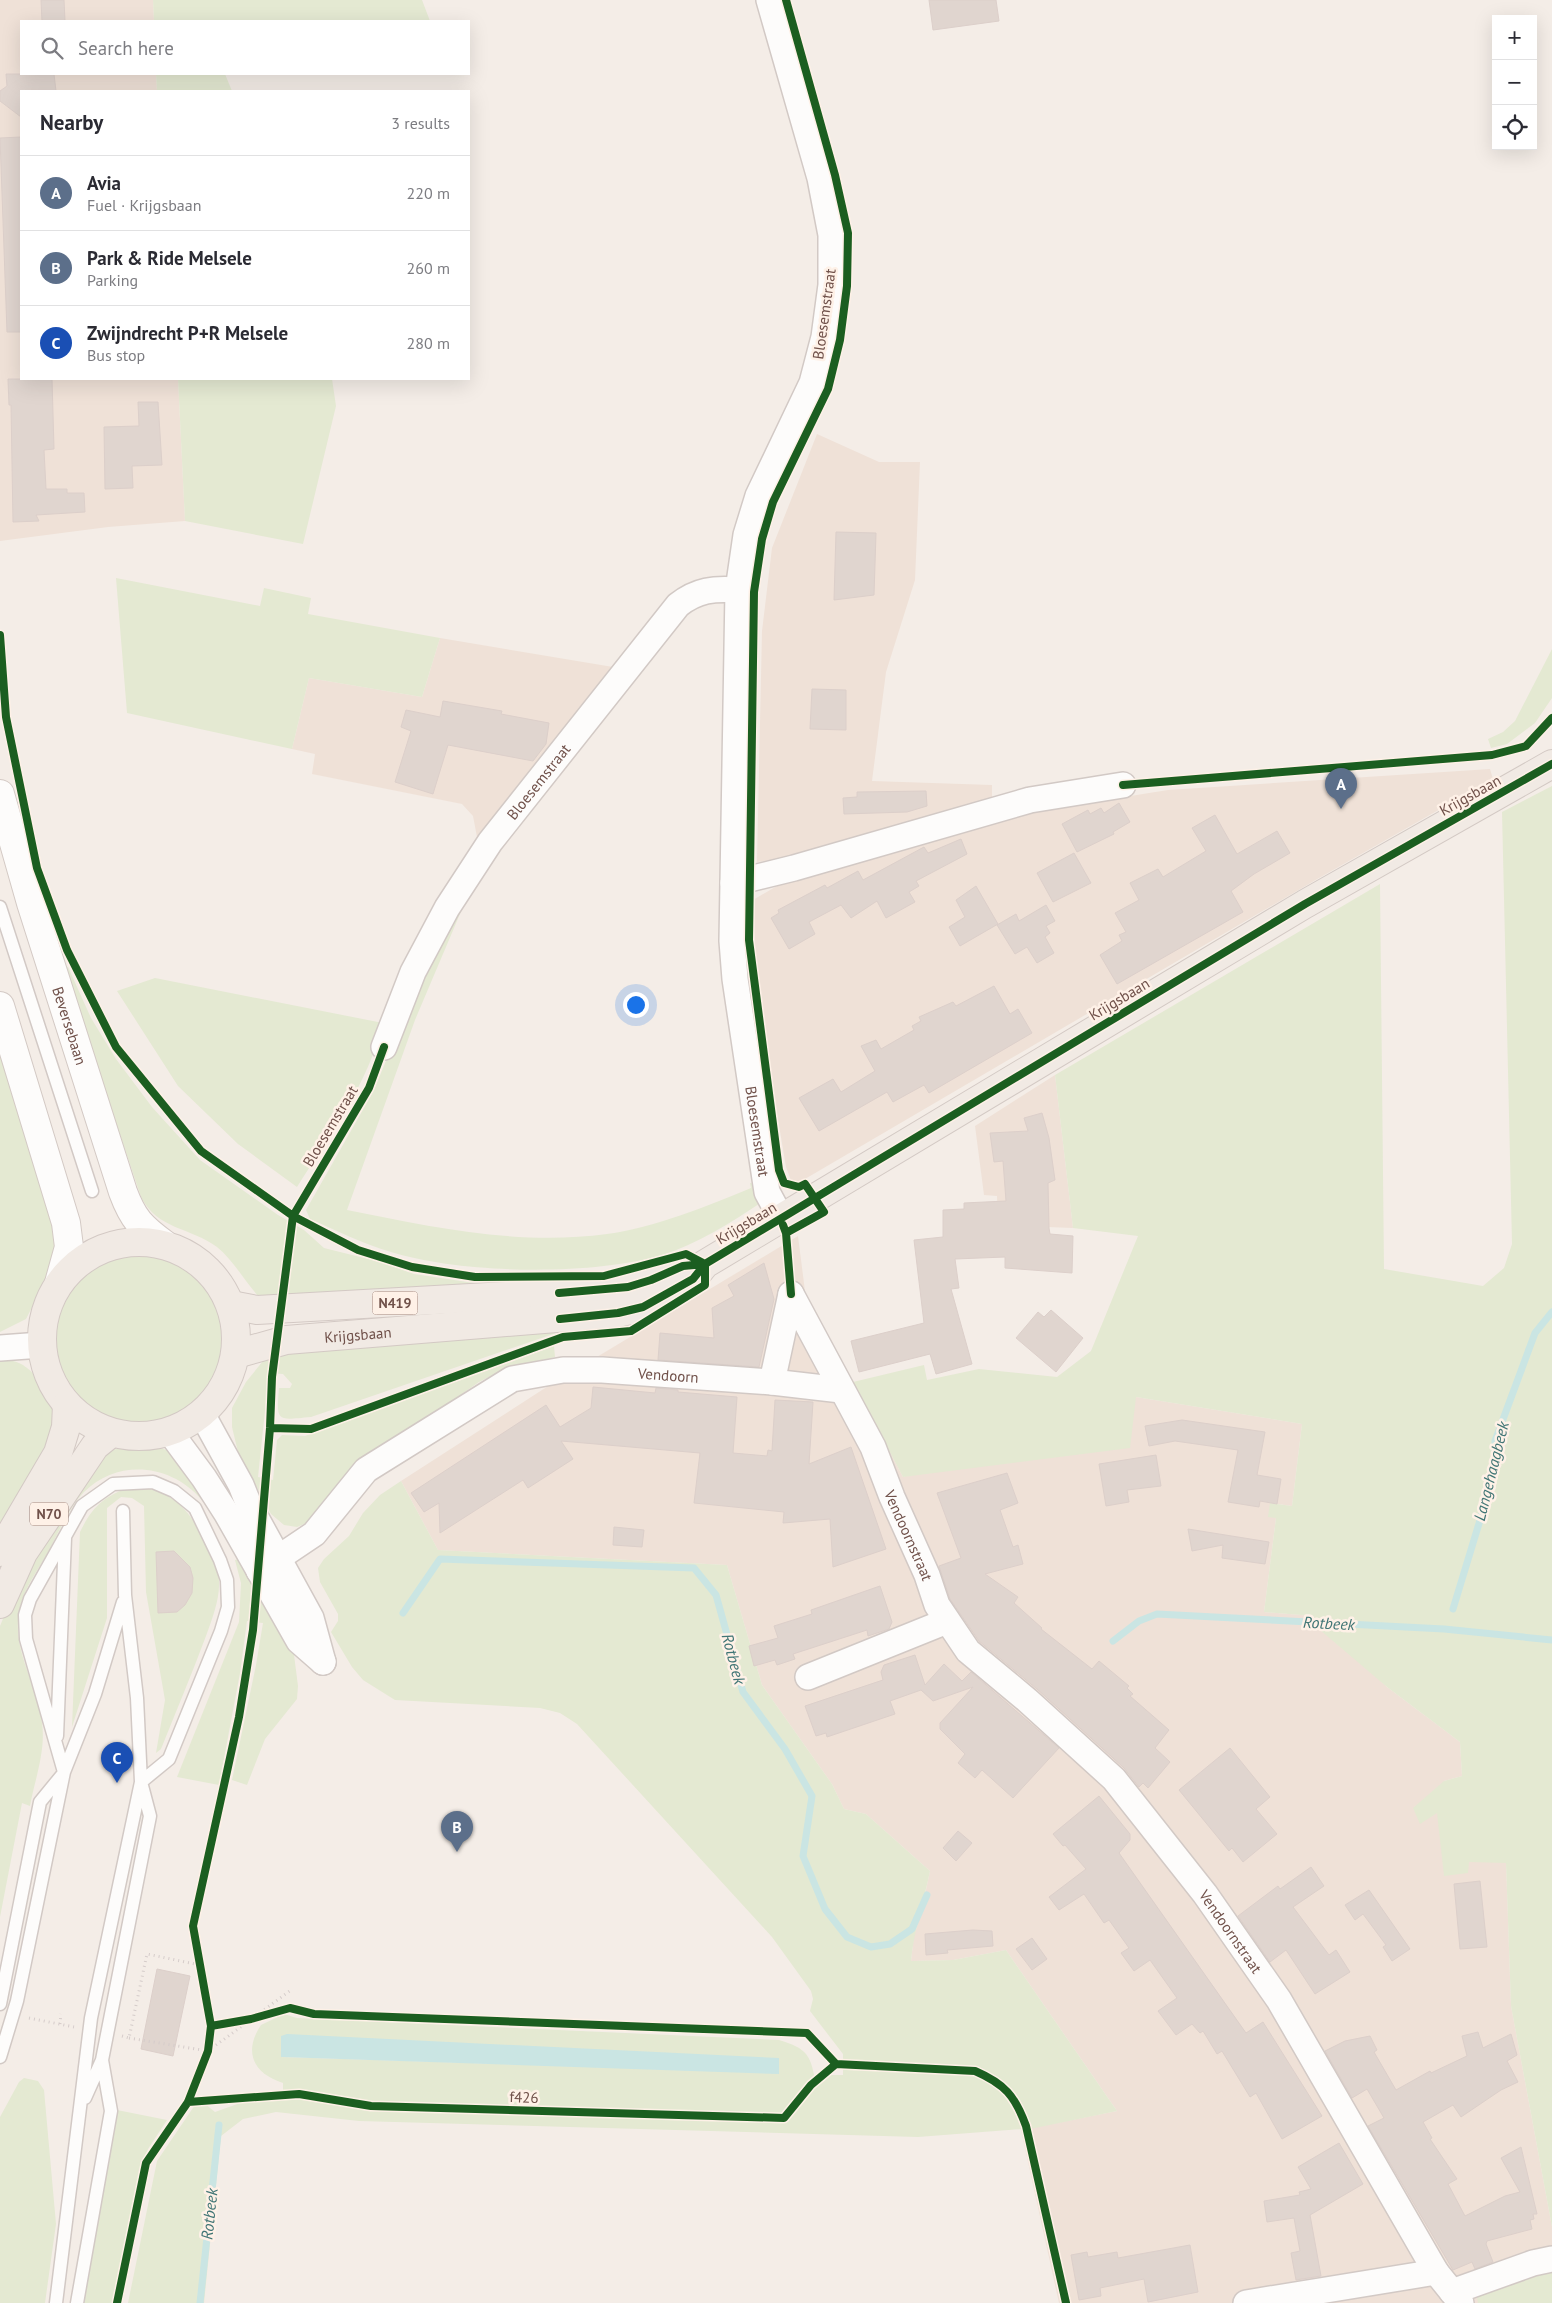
<!DOCTYPE html>
<html lang="en">
<head>
<meta charset="utf-8">
<style>
  :root { --surface:#fff; --page:#f2f2f3; --text:#2b2b33; --muted:#7c7c81; --line:#e1e1e2; --accent:#0f766e }
  body { margin:0; font-family:"PT Sans",sans-serif; background:var(--page); color:var(--text) }
  .controls { position:absolute; right:15px; top:15px; display:grid; overflow:hidden; border-radius:0px; box-shadow:0 5px 20px #0002 }
  .controls button { width:45px; height:45px; display:grid; place-items:center; padding:0; border:0; border-bottom:1px solid var(--line); background:var(--surface); color:var(--text); font:25px sans-serif }
  .you { position:absolute; left:635px; top:1004px; width:18px; height:18px; margin:-12px; border:4px solid #fff; border-radius:50%; background:#1a73e8; box-shadow:0 0 0 8px #1a73e833 }
  .badge { display:grid; place-items:center; width:32px; height:32px; border-radius:50%; background:var(--accent); color:#fff; font-size:16px; font-weight:700 }
  .pin { position:absolute; translate:-50% -41px; filter:drop-shadow(0 1px 2px #0008) }
  .pin::after { content:''; position:absolute; top:26px; width:18px; height:15px; background:inherit; clip-path:polygon(0 0,100% 0,50% 100%) }
  .list { margin:0; padding:0; list-style:none }
  h2 { display:flex; justify-content:space-between; align-items:center; height:65px; margin:0; padding:0 20px; font-size:21px }
  h2 small { font-size:16px; font-weight:400; color:var(--muted) }
  .list li { display:grid; grid-template-columns:32px 1fr auto; gap:15px; align-items:center; box-sizing:border-box; height:75px; padding:0 20px; border-top:1px solid var(--line) }
  .list b { display:block; font-size:19px; white-space:nowrap }
  .list p { margin:0; font-size:16px; white-space:nowrap; color:var(--muted) }
  .list em { font-size:16px; font-style:normal; color:var(--muted) }
  .icon { flex:none; width:28px; height:28px; fill:none; stroke:currentColor; stroke-width:2; stroke-linecap:round; stroke-linejoin:round }
  .map { position:relative; flex:none; width:1552px; height:2303px; overflow:hidden }
  .search { position:absolute; background:var(--surface); box-shadow:0 5px 20px #0002; left:20px; top:20px; width:450px; height:55px; display:flex; align-items:center; gap:12px; box-sizing:border-box; padding:0 18px; border-radius:0px; color:var(--muted); font-size:19px }
  .panel { position:absolute; background:var(--surface); box-shadow:0 5px 20px #0002; left:20px; top:90px; width:450px; height:290px; border-radius:0px }
  .map>svg:first-child { display:block }
</style>
</head>
<body>
<div class="map">
<svg width="1552" height="2303" viewBox="0 0 1552 2303">
  <rect width="100%" height="100%" fill="#f4ede7"/>
  <path fill="#efe1d7" d="M0,0h153l1,21h-133v53h135l1,17h-136v288h157l7,142 -77,6 -108,14z
    M817,434l62,28h41l-5,118 -29,92 -14,109 120,4v14l-182,56 -53,7 5,-231 10,-83z
    M440,638l173,29 -136,170 -4,-21 -11,-12 -150,-30 3,-20 -23,-5 17,-71 113,19z
    M1490,769l3,10 -174,99 -526,308 -7,-19 -30,-178 -3,-89 36,-21 229,-65 150,-24z
    M1055,1075l18,153 -75,-3 -1,-29 -13,-1 -9,-69z
    M798,1236l8,63 47,83 50,95 233,-80 166,27 -10,82 -21,-3 5,15 -12,94 50,4 73,71 73,55 2,34 -18,5 -7,32 32,49h37l5,144 41,221v41l-74,30v5h-419l-38,-173 96,-19 -111,-161 -53,10 -42,1 3,-26 7,-22 9,-42 -64,-57 -22,-5 -12,-25 -70,-99 -35,-120 -289,-15 -37,-69 141,-91z"/>
  <path fill="#e4e9d2" fill-rule="evenodd" d="M153,0h269l8,21h-276z
    M156,74h69l7,17h-75z
    M178,379h154l4,27 -33,138 -118,-23z
    M116,578l144,28 4,-18 47,10 -3,16 132,24 -18,59 -113,-19 -17,71 -165,-36z
    M1552,649v49l-17,25 -28,21 -16,4 -3,-9 15,-7 12,-11z
    M1552,786v1441l-41,-221 -5,-143 -37,-1 -1,11 -24,3 -7,-63 -17,11 -7,-16 31,-27 18,-5 -2,-34 -73,-55 -74,-63 1,-8 -50,-4 12,-94 -8,-1 2,-14 22,3 10,-82 -166,-27 -6,51 -227,29 -50,-95 71,-17 3,15 52,-11 78,8 34,-26 47,-115 -65,-8 -18,-153 325,-191 4,385 99,17 21,-18 8,-24 -10,-432z
    M468,895l-53,125 -68,190c85,17 172,36 260,24 47,-6 100,-28 144,-46l-1,-5 8,1 4,18c-30,20 -65,42 -100,53 -71,21 -200,19 -271,-3 -28,-8 -55,-22 -81,-33l-4,-9 67,-118 56,-134z
    M68,967l23,51 25,41 36,48 48,53 78,55 26,15 20,18 56,14 34,12 60,9h44l-258,15c-15,-16 -26,-37 -43,-51 -27,-20 -59,-17 -76,-50l-77,-229z
    M155,978l228,45c-15,61 -53,112 -86,164l-59,-43 -60,-58 -61,-95z
    M0,1026l60,216 -7,24 -27,53 -26,13z
    M56 1339a83 83 0 1 1 166 0a83 83 0 1 1-166 0Z
    M556,1327v6l-245,84c-34,3 -35,6 -32,-29h11l2,-4 -9,-10 -14,-1 -11,104 15,3 4,-40 5,-5 23,1 249,-90 1,11 -50,12 -26,13 -40,28 -123,109 -19,8 -13,-2 -13,-11 -33,-62 -6,-25v-19l14,-26 17,-21 36,-11z
    M0,1358c7,2 17,3 23,7 21,14 36,44 31,69l-54,97z
    M130,1446l31,2 15,6 30,41 -5,4c-30,-35 -83,-41 -117,-7 -16,17 -26,42 -37,62 -11,19 -24,36 -28,58 -7,39 19,74 23,111 4,27 -7,56 -12,83l-8,-3 -22,114v-291l14,-34 83,-134 15,-8z
    M401,1481l37,69 289,15 35,120 70,99 12,25 22,5 64,57c-6,30 -16,59 -19,90l42,-1 53,-10 111,161 -82,17 -117,9 -559,-16 -83,-9 -33,7 -22,17 -17,167h-76l29,-142 42,-62 16,13 28,-10 40,-6v-13c-30,-10 -40,-31 -22,-58l23,-11 13,4 482,22c22,7 31,11 35,35h29v-21l-33,-43 3,-12 -2,-8 -39,-54 -195,-213 -17,-11 -20,-5 -145,-8 -32,-20 -11,-13 -21,-35 7,-11v-7l-18,-32 -2,-14 6,-9 25,-23 14,-23 17,-18zM281,2037l498,36 -498,-16z
    M132,1486c29,2 49,14 64,39 7,13 23,41 23,56 1,18 -7,38 -13,55 -14,38 -30,75 -45,113l-5,4 9,-53 -19,-108 -2,-86 -12,-8 -11,-1 -14,11v110l-35,109 8,-195c14,-28 24,-35 52,-46z
    M243,1558l49,81 6,47 -1,13 -32,40 -18,46 -15,-5 24,-115 7,-42 -16,-2 -7,52 -21,112 -42,-8 62,-155 2,-39 -6,-23z
    M24,2078l14,3 6,9 12,134 -11,79h-45v-186l19,-35z
    M117,2110l50,10 -19,29 -8,19 -27,135h-29z
    M1552,2268v35h-74l-1,-5 8,-7z"/>
  <path fill="#cae5e3" d="M287,2034l492,24v16l-498,-17v-21z"/>
  <g fill="none" stroke-linecap="round" stroke-linejoin="round">
    <path stroke="#cae5e3" stroke-width="7" d="M1453,1609l41,-135 1,-33 40,-108 17,-21
      M403,1613l37,-54 254,9 22,27 27,97 42,57 27,47 -9,60 22,53 22,28 24,10 19,-3 22,-15 15,-34
      M1113,1641l26,-20 18,-7 287,15 108,11
      M200,2303l19,-178"/>
  </g>
  <path fill="#e0d5cf" stroke="#dccfca" d="M41,0h23l1,21h-23z
    M929,0h67l3,21 -66,9z
    M6,74h48l2,17h-35v26l-21,-16v-10l7,-5z
    M21,137v195h-14l-7,-194z
    M8,379h44l2,70 -10,1 2,39h21v4h17l1,19 -49,3 3,6 -26,1 -2,-117h-2z
    M138,402h20l4,63 -30,1 1,22 -28,1 -1,-62 35,-1z
    M836,532l40,1 -2,62 -40,5z
    M812,689l34,1v40l-36,-1z
    M443,701l59,10 -1,3 48,9 -3,21 -13,17 -85,-16 -15,49 -38,-12 16,-51 -10,-4 5,-17 34,7z
    M926,791l1,15 -20,6 -63,2 -1,-16 14,-1v-5z
    M1119,803l11,19 -17,10 1,2 -37,18 -15,-28 26,-14 2,4 11,-6 3,5z
    M1215,815l22,39 40,-23 13,22 -36,21 -23,17 12,21 -126,72 -17,-29 22,-14 -3,-6 7,-3 -11,-19 24,-13 -9,-17 28,-14 5,8 43,-26 -14,-23z
    M961,839l6,15 -51,27 3,5 -10,6 6,10 -29,16 -9,-17 -26,17 -10,-13 -32,17 6,12 -26,15 -18,-31 8,-5 -1,-3 47,-25 2,3 31,-17 5,9 61,-33 4,6z
    M1074,853l17,30 -38,19 -16,-29z
    M976,886l22,38 -38,22 -11,-19 16,-10 -9,-17z
    M1046,905l9,16 -9,5 4,7 -5,4 9,16 -17,10 -10,-16 -12,7 -18,-29 19,-11 3,7z
    M994,986l16,28 8,-5 14,24 -103,60 -5,-8 -31,17 -6,-10 -68,39 -20,-33 34,-19 8,13 34,-21 -14,-25 15,-6 5,9 33,-19 -2,-4 9,-5 -2,-4 34,-15 3,4z
    M1042,1113l7,25 6,42 -7,3 1,45 1,6 23,2 -1,37 -67,-5v-11l-50,2 4,29 -8,1 21,75 -36,10 -6,-20 -71,18 -8,-31 73,-18 -10,-83 29,-3v-27l21,-1v-6l42,-2 -3,-40 -9,1 -4,-29 38,-2 -4,-13z
    M764,1263l10,36 -15,68 -101,-7 2,-27 54,5 -2,-30 22,-12 -6,-11z
    M1051,1310l32,28 -27,34 -40,-34 22,-26 6,5z
    M593,1387l62,6 1,-5 22,2v2l59,5 -4,56 34,3 1,-6 4,1 3,-51 38,2 -4,62 42,-17 35,102 -53,18 -3,-48 -47,4 1,-11 -90,-9 6,-50 -139,-12 12,18 -45,29 -5,-8 -83,53 -1,-30 -15,9 -13,-19 135,-88 14,22 31,-19z
    M1182,1420l83,12 -8,43 24,4 -4,25 -17,-3 -1,6 -31,-5 10,-52 -63,-9 -26,5 -4,-20z
    M1156,1455l5,31 -34,4 2,12 -23,4 -7,-42z
    M1007,1473l11,30 -18,7 13,37 5,-2 5,19 -38,10 33,23 -4,6 28,25 -1,1 51,40 7,-8 30,25 -2,2 6,6 -3,2 39,34 -14,18 15,14 -22,26 -5,-5 -4,4 -15,-19 -87,-79 -58,-48 -29,-42 -11,-33 22,-8 -24,-65z
    M614,1527l30,3 -2,17 -29,-2z
    M1188,1529l81,13 -4,22 -43,-6 1,-13 -31,6z
    M174,1551l16,16 3,11 -1,15 -7,12 -8,7 -19,1 -2,-61z
    M880,1586l12,36 -3,7 -21,7 -1,-6 -74,24 2,5 -18,6 -2,-5 -21,6 -5,-20 29,-8 -4,-12 38,-12 -1,-4z
    M915,1655l10,30 19,-21 18,17 9,-9 88,76 -46,50 -31,-28 -7,8 -17,-15 7,-9 -25,-25v-6l33,-36 -40,14 -12,-11 -31,11 5,13 -68,23 -1,-4 -10,3 -11,-30 78,-26 -2,-8 3,-7z
    M1230,1748l40,49 -14,12 21,25 -34,28 -11,-14 -3,3 -50,-61z
    M1099,1796l31,38v6l-11,13 127,180 17,-11 59,94 -40,23 -26,-46 -6,4 -28,-46 -5,3 -14,-23 -3,2 -8,-9 -16,11 -18,-24 19,-13 -27,-38 -16,11 -13,-18 8,-5 -20,-28 -5,3 -20,-29 -25,16 -10,-13 37,-28 -21,-24 -2,1 -10,-12z
    M958,1831l14,12 -16,18 -13,-13z
    M1311,1867l13,19 -31,21 36,48 7,-5 14,22 -35,22 -29,-44 -16,12 -32,-46 40,-30 2,3z
    M1480,1881l7,66 -27,2 -6,-65z
    M1369,1890l41,59 -18,12 -9,-14 3,-2 -23,-31 -8,6 -10,-15z
    M973,1930l19,1 1,15 -46,4 1,3 -22,2 -1,-21z
    M1032,1938l15,21 -15,11 -16,-21z
    M157,1969l33,7 -17,80 -32,-7z
    M1478,2032l5,16 28,-14 6,21 -10,6 11,21 -17,8 -40,27 -8,-12 -30,17 9,16 -2,1 27,40 -9,5 17,32 40,-20 15,-4 -19,-34 20,-11 16,67h-4l1,5 -4,1 2,9 -45,12 -1,3 7,18 -18,7 -3,-7 -19,8 -85,-144 16,-8 -17,-29 -15,9 -27,-47 20,-10 25,-5 7,14 -3,2 22,38 34,-19 1,2 36,-17 -5,-20z
    M1339,2143l24,41 -53,31 11,61 -25,4 -5,-27 9,-2 -6,-33 -27,4 -3,-21 36,-6 -1,-3 12,-3 -13,-22z
    M1190,2245l8,47 -50,10 -4,-23 -44,9 1,8 -22,4 -8,-45 16,-3 1,5 29,-5 1,6z"/>
  <g fill="none" stroke-linecap="round" stroke-linejoin="round">
    <defs>
      <path id="service" d="M0,907l92,284
        M57,1736l8,-198
        M0,2004l40,-202 23,-28
        M0,2057l17,-56 47,-229 31,-78 28,-92
        M85,2098l17,-38 48,-244 -9,-34 -4,-84 -12,-103 -2,-84
        M56,2303l35,-285 50,-236 28,-23 52,-128 7,-24 -1,-27 -7,-20 -25,-52 -21,-17 -21,-9 -40,2 -31,22 -52,93 -5,16 1,24 38,133
        M77,2303l34,-192 -9,-51"/>
      <g id="minor">
        <path id="s1" d="M769,0l51,178 11,57v50l-7,52 -12,46 -54,113 -12,39 -8,55 -6,351 3,38 32,213 14,26"/>
        <path d="M733,883l61,-15 236,-68 93,-15"/>
        <path id="s2" d="M384,1047l29,-75 34,-64 43,-66 188,-237c19,-15 36,-17 60,-15"/>
        <path id="s3" d="M791,1294l82,153 19,50 35,78 10,30 31,46 59,49 87,79 91,115 74,106 157,272 25,31"/>
        <path d="M0,1348l41,-3"/>
        <path d="M772,1382l19,-88"/>
        <path d="M202,1414l39,71 8,20 62,113 12,44"/>
        <path d="M170,1432l34,46 23,36 72,127 24,21"/>
        <path id="s4" d="M259,1571l55,-37 52,-64 146,-91 51,-9h39l170,12 69,8"/>
        <path d="M808,1677l139,-56"/>
        <path d="M1452,2292l81,-29 19,-4"/>
        <path d="M1246,2303l190,-31"/>
      </g>
      <g id="secondary">
        <path id="s5" d="M0,794l31,109 92,289c10,27 18,35 41,52"/>
        <path d="M0,1006l66,217 3,24 -10,36"/>
      </g>
      <g id="primary">
        <circle cx="139" cy="1339" r="97"/>
        <path d="M231,1305l26,5 302,-17 69,-6 23,-7 35,-14"/>
        <path id="s6" d="M236,1354l50,-14 332,-27 25,-6 50,-28 12,-15 600,-360 247,-140"/>
        <path d="M0,1552l58,-99 8,-26 1,-22"/>
        <path d="M0,1604l23,-51 72,-107 16,-13"/>
      </g>
    </defs>
    <use href="#service" stroke="#d2c9c5" stroke-width="15"/>
    <use href="#minor" stroke="#d2c9c5" stroke-width="28"/>
    <use href="#secondary" stroke="#d3c9c4" stroke-width="30"/>
    <use href="#primary" stroke="#d3c9c4" stroke-width="30"/>
    <path stroke="#d5ccca" stroke-width="3" stroke-dasharray="1 4" stroke-linecap="butt" d="M29,2018l45,9
      M60,2024l1,-10
      M122,2036l7,2 18,-84 53,11
      M129,2038l79,13 83,-61"/>
    <use href="#service" stroke="#fdfcfb" stroke-width="12"/>
    <use href="#minor" stroke="#fdfcfb" stroke-width="25"/>
    <use href="#secondary" stroke="#fdfcfb" stroke-width="28"/>
    <use href="#primary" stroke="#f1eae4" stroke-width="28"/>
    <defs>
      <path id="cycleway" d="M786,0l49,175 13,58 -1,53 -7,54 -12,49 -55,113 -11,37 -8,53 -5,348 30,230 5,13 15,4 6,-3 19,28 -38,21
        M0,635l6,82 31,151 30,82 49,97 85,104 92,65 65,34 54,17 63,10 129,-1 82,-22 19,10
        M1123,785l369,-30 34,-9 26,-28
        M783,1225l3,8 5,61
        M559,1293l69,-6 23,-7 32,-14 22,-2
        M560,1319l58,-6 25,-6 50,-28 12,-15 600,-360 247,-140
        M270,1428l41,1 252,-92 68,-6 74,-46v-21
        M211,2026l40,-7 39,-11 24,6 493,19 29,31 139,7c30,13 40,25 51,55l40,177
        M188,2102l111,-8 72,12 413,12 27,-33 25,-21
        M117,2303l29,-140 42,-61 20,-51 3,-25 -18,-100 46,-209 14,-87 17,-202 2,-51 21,-161 76,-128 15,-41"/>
    </defs>
    <use href="#cycleway" stroke="#fef1e7" stroke-width="11"/>
    <use href="#cycleway" stroke="#1b5e20" stroke-width="8"/>
  </g>
  <g text-anchor="middle" dominant-baseline="central" stroke-width="5" stroke-linejoin="round" paint-order="stroke">
    <g fill="#fef1e7" stroke="#9b8179" stroke-width="1">
      <rect x="372.5" y="1291.5" width="45" height="23" rx="4"/>
      <rect x="30" y="1502.5" width="38" height="23" rx="4"/>
    </g>
    <g font-size="14" font-weight="bold" fill="#70514a">
      <text x="395" y="1303">N419</text>
      <text x="49" y="1514">N70</text>
    </g>
    <g font-size="15" fill="#70514a" stroke="#fef1e7">
      <text transform="translate(824 314) rotate(-82)">Bloesemstraat</text>
      <text stroke="none"><textPath href="#s2" startOffset="309">Bloesemstraat</textPath></text>
      <text transform="translate(1470 795) rotate(-29)">Krijgsbaan</text>
      <text transform="translate(1119 999) rotate(-31)">Krijgsbaan</text>
      <text stroke="none"><textPath href="#s5" startOffset="242">Beversebaan</textPath></text>
      <text transform="translate(330 1126) rotate(-59)">Bloesemstraat</text>
      <text stroke="none"><textPath href="#s1" startOffset="1158">Bloesemstraat</textPath></text>
      <text transform="translate(746 1223) rotate(-31)">Krijgsbaan</text>
      <text stroke="none"><textPath href="#s6" startOffset="124">Krijgsbaan</textPath></text>
      <text stroke="none"><textPath href="#s4" startOffset="478">Vendoorn</textPath></text>
      <text stroke="none"><textPath href="#s3" startOffset="269">Vendoornstraat</textPath></text>
      <text stroke="none"><textPath href="#s3" startOffset="786">Vendoornstraat</textPath></text>
      <text transform="translate(524 2097) rotate(2)">f426</text>
    </g>
    <g font-size="16" font-style="italic" fill="#407575" stroke="#fef1e7">
      <text transform="translate(1491 1471) rotate(-76)">Langehaagbeek</text>
      <text transform="translate(1329 1623) rotate(3)">Rotbeek</text>
      <text transform="translate(734 1659) rotate(75)">Rotbeek</text>
      <text transform="translate(209 2214) rotate(-84)">Rotbeek</text>
    </g>
  </g>
</svg>
<div class="controls">
<button>+</button>
<button>−</button>
<button><svg class="icon" aria-label="locate" viewBox="0 0 24 24"><circle cx="12" cy="12" r="6"/><path d="M12 2v4M12 18v4M2 12h4M18 12h4"/></svg></button>
</div>
<div class="you"></div>
<div class="pin badge" style="left:1341px;top:809px;background:#5c6f8a">A</div>
<div class="pin badge" style="left:457px;top:1852px;background:#5c6f8a">B</div>
<div class="pin badge" style="left:117px;top:1783px;background:#1a4fb4">C</div>
<div class="search"><svg class="icon" aria-label="search" viewBox="0 0 24 24"><circle cx="10" cy="10" r="6"/><path d="M15 15l6 6"/></svg>Search here</div>
<section class="panel">
<h2>Nearby<small>3 results</small></h2>
<ul class="list">
<li><span class="badge" style="background:#5c6f8a">A</span><div><b>Avia</b><p>Fuel · Krijgsbaan</p></div><em>220 m</em></li>
<li><span class="badge" style="background:#5c6f8a">B</span><div><b>Park &amp; Ride Melsele</b><p>Parking</p></div><em>260 m</em></li>
<li><span class="badge" style="background:#1a4fb4">C</span><div><b>Zwijndrecht P+R Melsele</b><p>Bus stop</p></div><em>280 m</em></li>
</ul>
</section>
</div>
</body>
</html>
